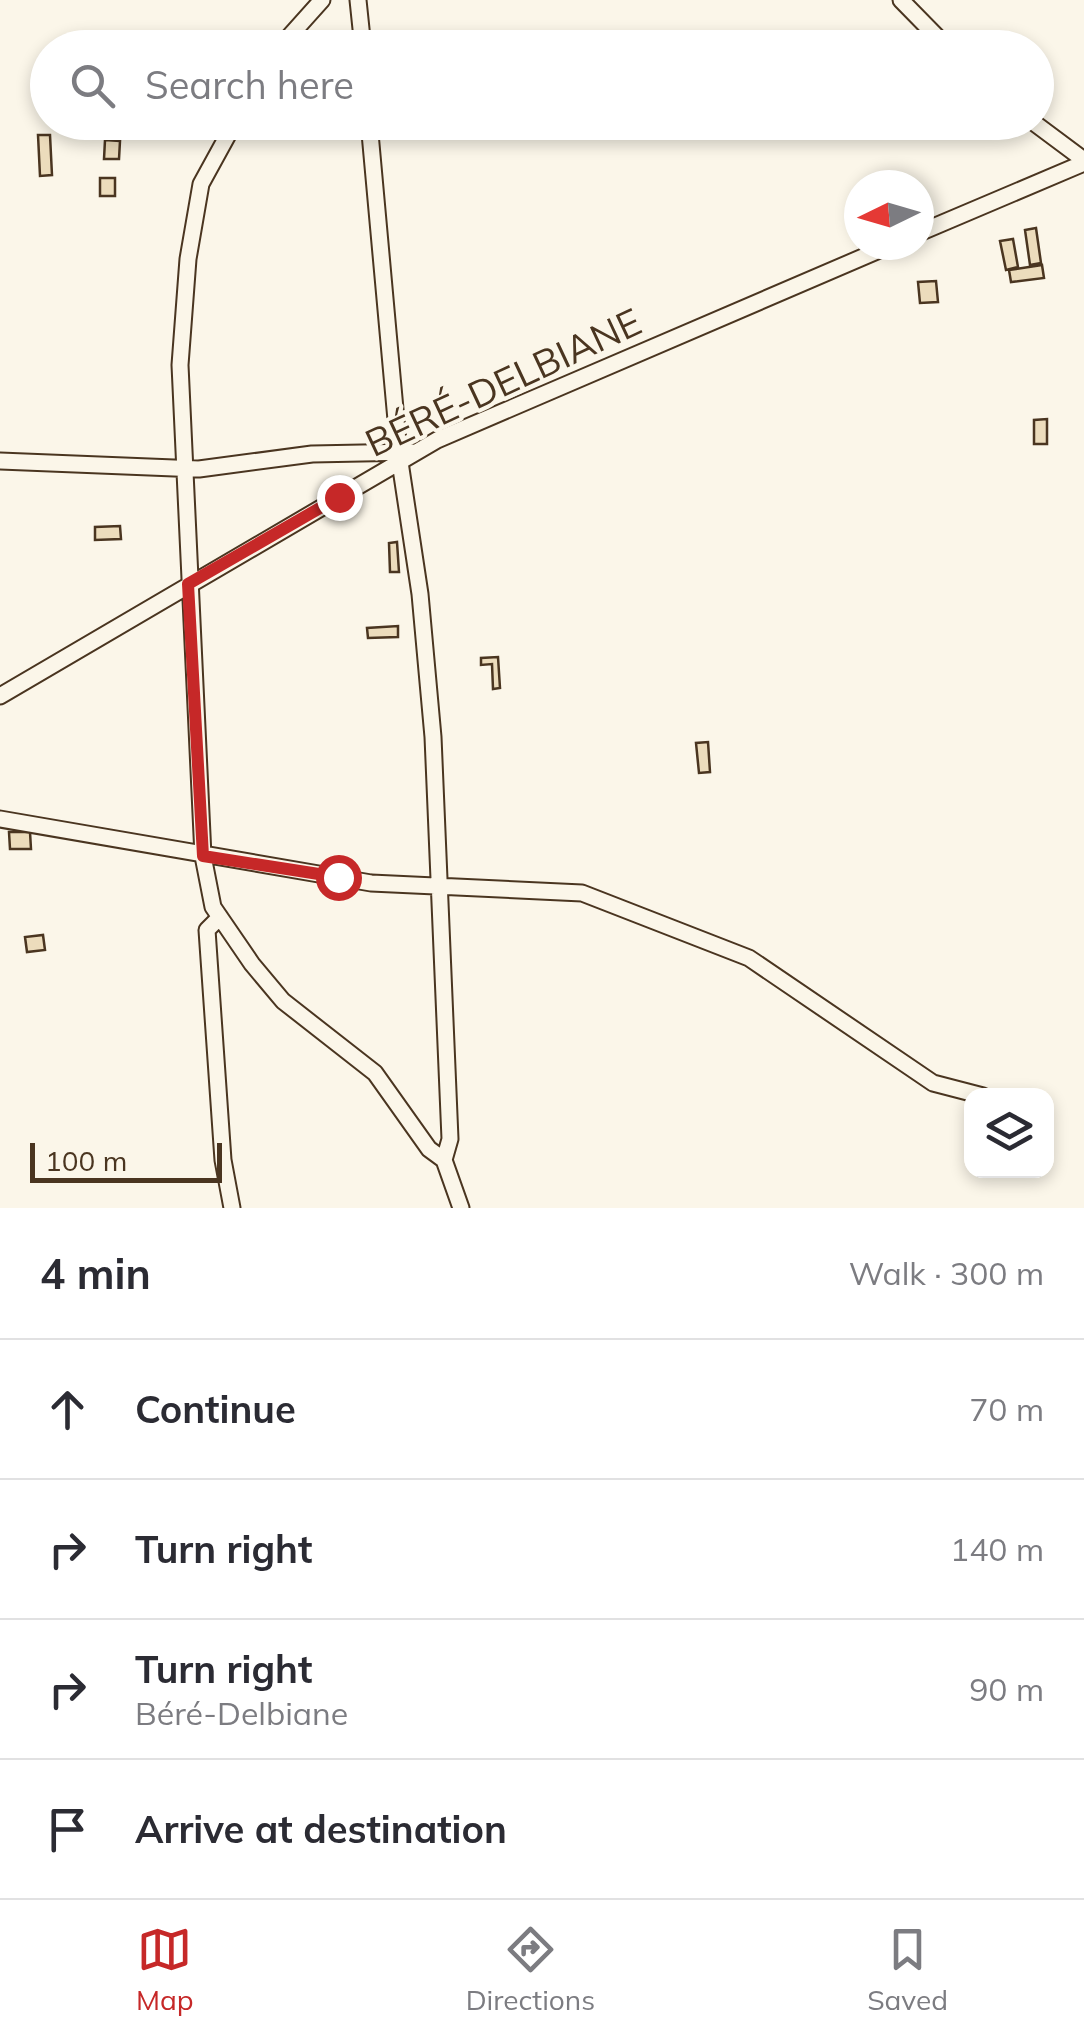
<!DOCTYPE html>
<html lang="en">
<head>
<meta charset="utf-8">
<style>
  :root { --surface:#fff; --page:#f7f7f7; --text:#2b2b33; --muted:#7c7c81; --line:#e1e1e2; --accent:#c62828 }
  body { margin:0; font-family:Mulish,sans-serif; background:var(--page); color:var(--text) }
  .controls { position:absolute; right:30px; bottom:30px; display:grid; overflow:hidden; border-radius:20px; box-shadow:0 5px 15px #0003 }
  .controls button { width:90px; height:90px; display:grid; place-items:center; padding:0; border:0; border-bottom:2px solid var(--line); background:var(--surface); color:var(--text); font:50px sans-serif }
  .compass { position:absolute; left:844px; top:170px; width:90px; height:90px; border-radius:50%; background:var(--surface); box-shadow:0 5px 15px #0003; rotate:265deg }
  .scale { position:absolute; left:30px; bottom:25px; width:192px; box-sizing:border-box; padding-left:10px; border:5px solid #4a3520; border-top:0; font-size:28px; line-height:35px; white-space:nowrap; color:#4a3520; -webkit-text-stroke:8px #fbf6e9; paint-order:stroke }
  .stop { position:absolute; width:30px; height:30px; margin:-22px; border:8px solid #c62828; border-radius:50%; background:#fff }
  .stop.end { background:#c62828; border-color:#fff; box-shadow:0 2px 10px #0008 }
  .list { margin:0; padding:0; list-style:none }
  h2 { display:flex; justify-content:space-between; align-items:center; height:130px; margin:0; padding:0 40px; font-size:42px }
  h2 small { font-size:32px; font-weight:400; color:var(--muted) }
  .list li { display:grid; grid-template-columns:65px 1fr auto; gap:30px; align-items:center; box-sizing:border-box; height:140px; padding:0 40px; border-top:2px solid var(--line) }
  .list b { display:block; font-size:38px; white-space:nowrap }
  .list p { margin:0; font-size:32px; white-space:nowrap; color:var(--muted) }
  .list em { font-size:32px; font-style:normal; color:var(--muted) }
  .icon { flex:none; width:55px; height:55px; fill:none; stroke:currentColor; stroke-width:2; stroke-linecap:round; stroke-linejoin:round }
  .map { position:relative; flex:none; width:1084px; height:1208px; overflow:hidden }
  .search { position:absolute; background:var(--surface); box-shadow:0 5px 15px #0003; left:30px; right:30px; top:30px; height:110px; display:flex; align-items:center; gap:25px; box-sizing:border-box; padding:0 35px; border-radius:55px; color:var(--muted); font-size:38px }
  .sheet { height:690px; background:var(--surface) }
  nav { display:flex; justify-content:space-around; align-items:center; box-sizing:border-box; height:140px; border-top:2px solid var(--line); background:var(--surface); font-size:28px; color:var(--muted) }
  nav a { display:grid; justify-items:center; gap:5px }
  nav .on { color:var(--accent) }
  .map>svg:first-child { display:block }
</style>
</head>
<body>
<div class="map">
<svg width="1084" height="1208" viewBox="0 0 1084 1208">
  <rect width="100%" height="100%" fill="#fbf6e9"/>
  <path fill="#ecdcbc" stroke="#4a3520" stroke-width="2.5" d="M38,135h12l2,40 -12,1z
    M105,140l15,1 -1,18h-15z
    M100,178h15v18h-15z
    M1036,228l5,35 -11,2 -5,-35z
    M1013,239l5,28 -12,3 -6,-29z
    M1042,265l2,13 -33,4 -2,-12z
    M936,281l2,21 -18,1 -2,-21z
    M1047,419v25h-13v-24z
    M120,526l1,13 -26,1v-13z
    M397,542l2,30h-9l-1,-29z
    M398,626v11l-30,1 -1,-10z
    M498,657l2,31 -7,1 -1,-25 -11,1v-7z
    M708,742l2,30 -11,1 -3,-30z
    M9,832h21l1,17h-21z
    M43,935l2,15 -18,2 -2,-15z"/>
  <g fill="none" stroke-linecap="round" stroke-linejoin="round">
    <defs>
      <path id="minor" d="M358,0l5,48
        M901,0l47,48
        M279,48l43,-48
        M235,122l-34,62 -13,75 -8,106 23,491 10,51 39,57 31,37 92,72 54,76 15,11 17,48
        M369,122l30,331
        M1033,122l51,38
        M919,233l165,-70
        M0,461l199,8 113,-15 100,-2
        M400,462l20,132 13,143 17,402 -6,21
        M0,696l437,-256 454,-195
        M0,819l371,64 211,10 167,65 184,125 50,13
        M220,917l-13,13 16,230 9,48"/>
    </defs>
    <use href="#minor" stroke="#4a3520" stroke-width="19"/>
    <use href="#minor" stroke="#fbf6e9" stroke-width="15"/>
  </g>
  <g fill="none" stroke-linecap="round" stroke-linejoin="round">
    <path stroke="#c62828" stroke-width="12" d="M338,877l-135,-21 -15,-272 151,-87"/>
  </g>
  <g text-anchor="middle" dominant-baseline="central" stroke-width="8" stroke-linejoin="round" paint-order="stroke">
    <g font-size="38" fill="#4a3520" stroke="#fbf6e9">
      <text transform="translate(503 382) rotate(-25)">BÉRÉ-DELBIANE</text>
    </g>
  </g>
</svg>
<div class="controls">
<button><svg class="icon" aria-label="layers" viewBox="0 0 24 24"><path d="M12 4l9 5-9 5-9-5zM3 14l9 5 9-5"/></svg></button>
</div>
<svg class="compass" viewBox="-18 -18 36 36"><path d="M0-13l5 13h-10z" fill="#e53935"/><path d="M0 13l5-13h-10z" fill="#7c7c81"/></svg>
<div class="scale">100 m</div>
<div class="stop" style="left:338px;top:877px"></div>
<div class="stop end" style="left:339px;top:497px"></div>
<div class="search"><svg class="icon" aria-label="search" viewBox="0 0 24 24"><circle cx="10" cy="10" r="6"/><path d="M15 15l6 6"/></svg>Search here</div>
</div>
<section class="sheet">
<h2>4 min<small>Walk · 300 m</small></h2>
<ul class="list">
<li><svg class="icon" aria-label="ahead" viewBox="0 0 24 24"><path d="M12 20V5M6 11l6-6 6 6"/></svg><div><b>Continue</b></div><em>70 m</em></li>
<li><svg class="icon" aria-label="right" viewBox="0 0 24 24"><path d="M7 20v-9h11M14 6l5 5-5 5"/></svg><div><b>Turn right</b></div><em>140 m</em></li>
<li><svg class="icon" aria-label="right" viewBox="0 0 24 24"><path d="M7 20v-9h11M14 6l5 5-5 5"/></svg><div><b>Turn right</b><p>Béré-Delbiane</p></div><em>90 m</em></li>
<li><svg class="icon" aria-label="arrive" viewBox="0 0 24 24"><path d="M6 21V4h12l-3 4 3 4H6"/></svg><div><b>Arrive at destination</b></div></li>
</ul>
</section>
<nav>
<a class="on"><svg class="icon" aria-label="map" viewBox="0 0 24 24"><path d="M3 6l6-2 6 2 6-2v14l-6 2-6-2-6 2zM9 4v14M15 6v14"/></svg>Map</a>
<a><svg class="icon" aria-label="directions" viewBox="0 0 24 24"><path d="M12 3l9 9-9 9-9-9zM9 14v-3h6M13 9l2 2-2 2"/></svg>Directions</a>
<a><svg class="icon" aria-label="saved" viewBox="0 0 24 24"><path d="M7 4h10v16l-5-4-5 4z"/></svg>Saved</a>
</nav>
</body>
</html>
